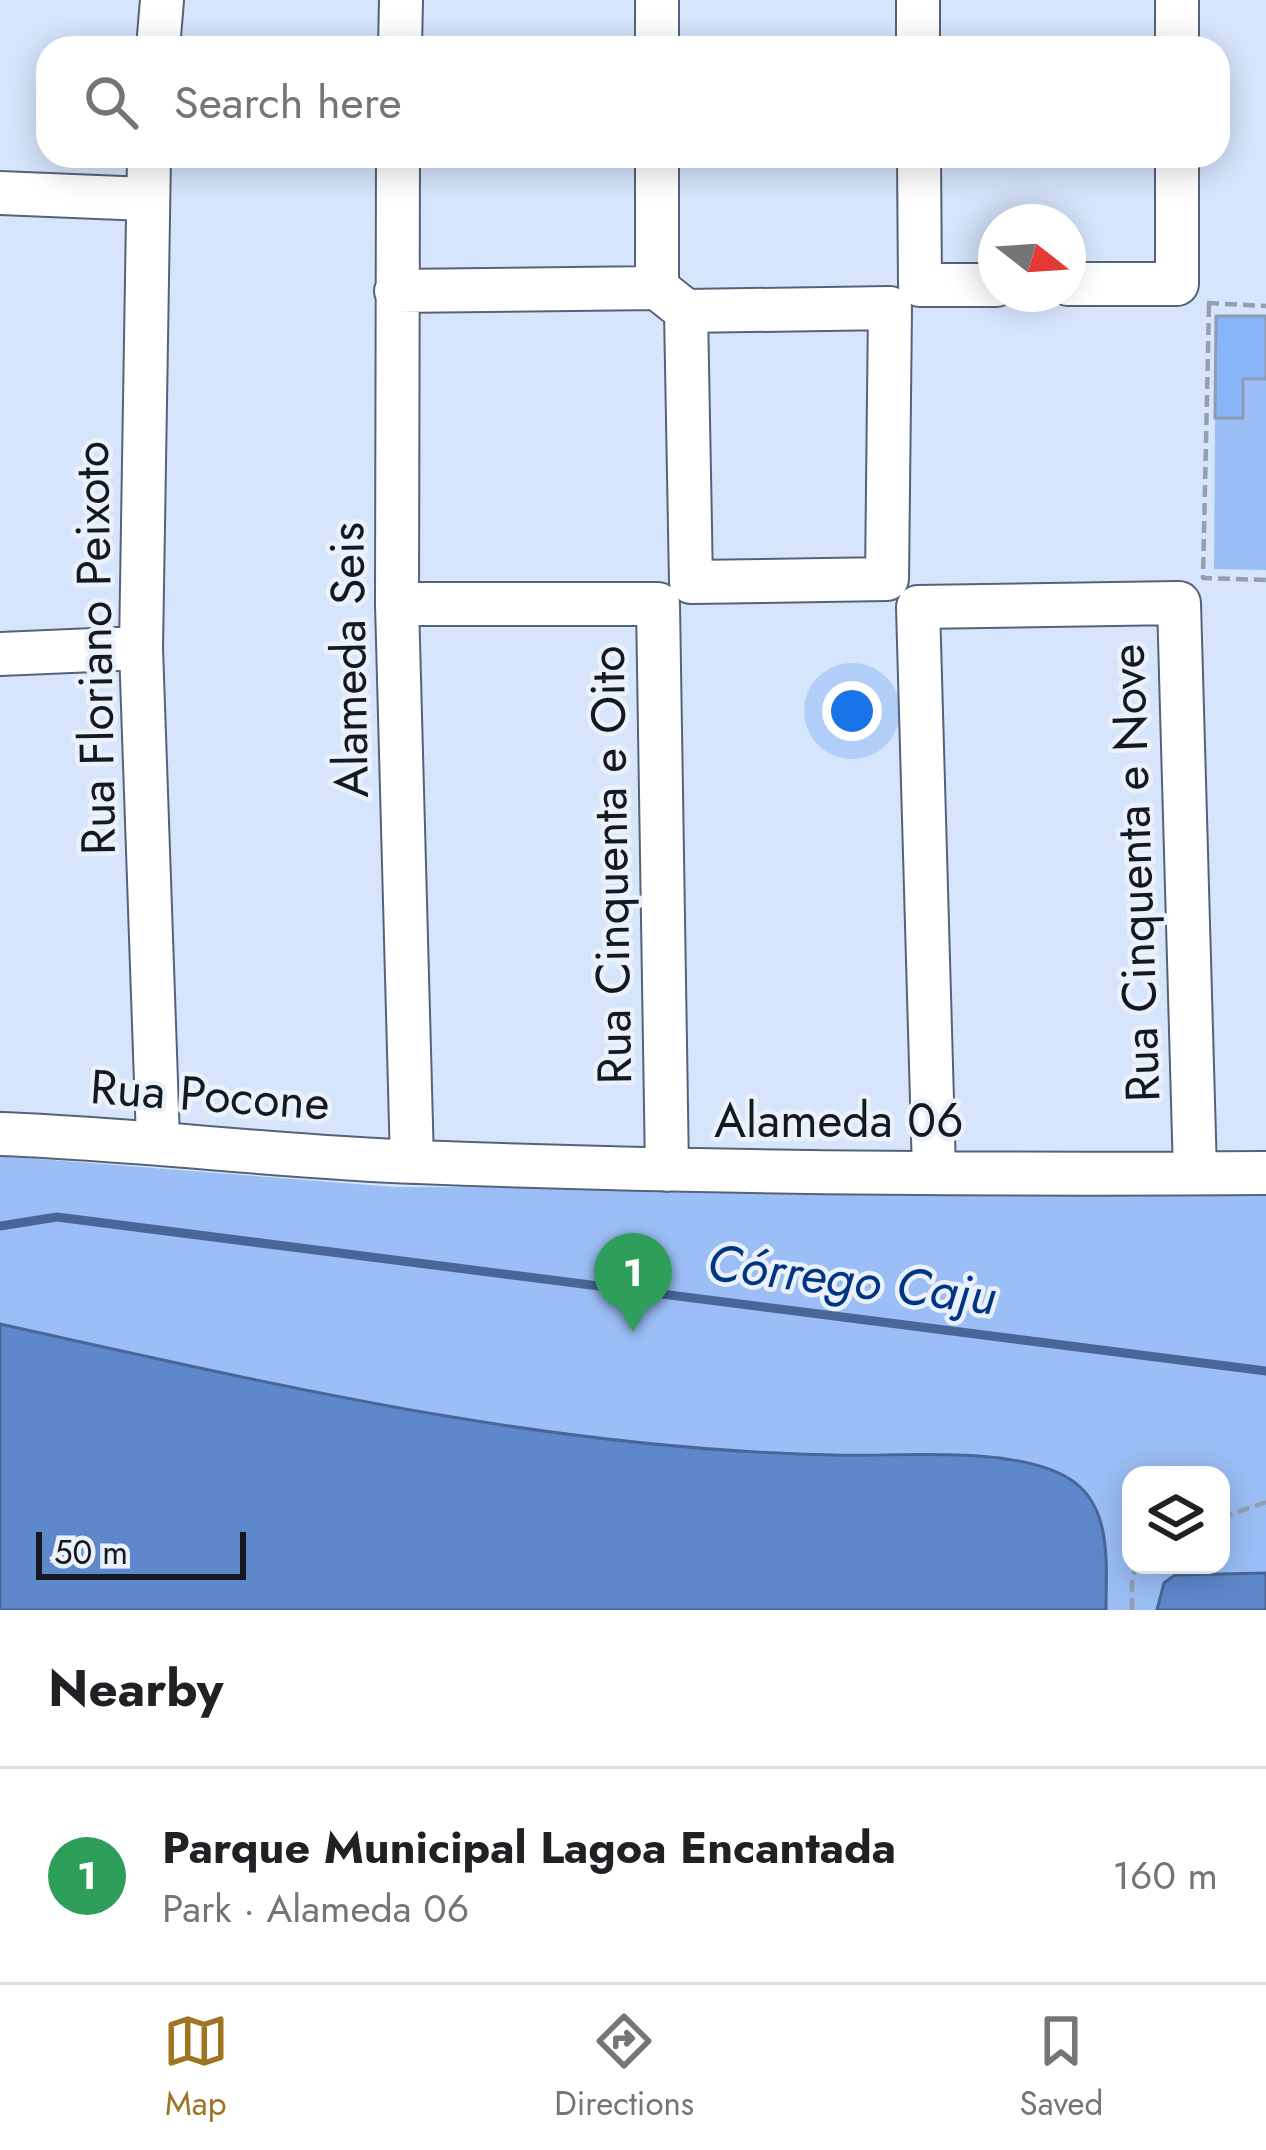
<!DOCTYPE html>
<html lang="en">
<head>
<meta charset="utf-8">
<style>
  :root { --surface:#fff; --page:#f6f6f6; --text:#202124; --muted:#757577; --line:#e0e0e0; --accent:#9f7524 }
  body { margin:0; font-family:Jost,sans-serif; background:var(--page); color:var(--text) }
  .controls { position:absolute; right:36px; bottom:36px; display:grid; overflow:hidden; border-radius:24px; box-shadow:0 6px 30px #0003 }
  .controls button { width:108px; height:108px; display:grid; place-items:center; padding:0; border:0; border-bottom:3px solid var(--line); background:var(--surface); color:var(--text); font:60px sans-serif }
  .compass { position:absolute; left:978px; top:204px; width:108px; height:108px; border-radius:50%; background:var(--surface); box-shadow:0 6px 30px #0003; rotate:107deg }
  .scale { position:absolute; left:36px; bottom:30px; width:210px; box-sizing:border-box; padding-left:12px; border:6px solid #141921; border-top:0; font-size:33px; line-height:42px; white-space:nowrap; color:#141921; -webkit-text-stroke:9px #ebf1fb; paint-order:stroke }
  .you { position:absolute; left:852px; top:711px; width:42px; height:42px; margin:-30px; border:9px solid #fff; border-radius:50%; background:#1a73e8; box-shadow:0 0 0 18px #1a73e833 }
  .badge { display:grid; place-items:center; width:78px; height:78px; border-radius:50%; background:var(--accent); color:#fff; font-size:39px; font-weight:700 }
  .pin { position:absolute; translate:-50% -99px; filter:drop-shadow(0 3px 6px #0008) }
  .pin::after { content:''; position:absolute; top:63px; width:42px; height:36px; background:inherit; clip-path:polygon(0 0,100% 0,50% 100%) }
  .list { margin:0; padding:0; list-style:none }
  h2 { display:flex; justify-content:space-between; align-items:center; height:156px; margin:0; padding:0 48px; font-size:51px }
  h2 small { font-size:39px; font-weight:400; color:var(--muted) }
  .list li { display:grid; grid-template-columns:78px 1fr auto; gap:36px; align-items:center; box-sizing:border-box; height:216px; padding:0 48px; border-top:3px solid var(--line) }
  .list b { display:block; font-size:45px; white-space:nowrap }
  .list p { margin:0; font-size:39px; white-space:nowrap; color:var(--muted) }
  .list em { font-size:39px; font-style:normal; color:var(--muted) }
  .icon { flex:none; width:66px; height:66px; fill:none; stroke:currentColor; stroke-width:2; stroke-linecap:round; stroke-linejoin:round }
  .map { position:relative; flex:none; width:1266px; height:1610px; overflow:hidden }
  .search { position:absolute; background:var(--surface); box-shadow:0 6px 30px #0003; left:36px; right:36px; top:36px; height:132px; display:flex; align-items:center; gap:30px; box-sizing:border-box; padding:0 42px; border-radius:36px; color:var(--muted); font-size:45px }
  .sheet { height:372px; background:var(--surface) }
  nav { display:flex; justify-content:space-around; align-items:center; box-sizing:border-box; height:168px; border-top:3px solid var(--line); background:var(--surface); font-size:33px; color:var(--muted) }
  nav a { display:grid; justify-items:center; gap:6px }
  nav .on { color:var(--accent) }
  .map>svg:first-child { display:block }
</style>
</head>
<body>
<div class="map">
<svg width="1266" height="1610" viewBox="0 0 1266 1610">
  <rect width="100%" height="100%" fill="#d6e5fc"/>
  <path fill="#9abef5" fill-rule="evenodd" d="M1243,379h23v191l-52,-1 1,-151h27z
    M0,1156l395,31 871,2v421h-1266zM1131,1475h90v90h-90z"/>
  <path fill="#5e88cb" stroke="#486798" stroke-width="3" d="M0,1324c281,62 545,125 834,131 64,2 179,-10 234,23 45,26 38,87 38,132h-1106z
    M1266,1573v37h-109l7,-27 11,-8z"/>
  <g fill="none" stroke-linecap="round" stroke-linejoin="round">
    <path stroke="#486798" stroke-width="9" d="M0,1226l57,-9 1209,154"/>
  </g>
  <path fill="#88b4fa" stroke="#8e9cb2" stroke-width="3" d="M1216,316h50v63h-23v39h-28z"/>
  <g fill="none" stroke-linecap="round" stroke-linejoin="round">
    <defs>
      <path id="minor" d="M657,0v48
        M918,0v48
        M1177,0v48
        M158,48l4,-48
        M400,48l1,-48
        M149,156l-8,492 17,492
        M398,156l-1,448 15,558
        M919,156l1,129h76
        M0,193l146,6
        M1068,284h109v-128
        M657,288l29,23 204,-3 -3,271 -196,3 -5,-271
        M396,291l261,-3v-132
        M397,604h261l9,566
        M0,654l141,-6
        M0,1134c140,5 279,23 418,28 282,11 566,13 848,11
        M934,1171l-16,-564 261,-4 16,570"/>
    </defs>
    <use href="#minor" stroke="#566377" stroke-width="46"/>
    <path stroke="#939fb1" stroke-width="4.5" stroke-dasharray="12 6" stroke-linecap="butt" d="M1207,303l59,3
      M1209,305l-6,273 63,2
      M1221,1518l45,-16
      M1132,1610v-33l6,-12"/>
    <use href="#minor" stroke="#fff" stroke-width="42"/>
  </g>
  <g text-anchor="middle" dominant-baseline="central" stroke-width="9" stroke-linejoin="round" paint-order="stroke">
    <g font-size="48" fill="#141921" stroke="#ebf1fb">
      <text transform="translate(95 648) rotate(-91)">Rua Floriano Peixoto</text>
      <text transform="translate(349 660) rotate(-91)">Alameda Seis</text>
      <text transform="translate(611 865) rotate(-91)">Rua Cinquenta e Oito</text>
      <text transform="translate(1135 873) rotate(-92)">Rua Cinquenta e Nove</text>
      <text transform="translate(210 1095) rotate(4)">Rua Pocone</text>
      <text x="839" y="1120">Alameda 06</text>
    </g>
    <g font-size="51" font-style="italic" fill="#003584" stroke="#ebf1fb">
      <text transform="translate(852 1279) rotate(7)">Córrego Caju</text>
    </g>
  </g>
</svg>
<div class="controls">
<button><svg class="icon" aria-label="layers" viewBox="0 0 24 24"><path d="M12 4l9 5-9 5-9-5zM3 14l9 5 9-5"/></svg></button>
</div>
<svg class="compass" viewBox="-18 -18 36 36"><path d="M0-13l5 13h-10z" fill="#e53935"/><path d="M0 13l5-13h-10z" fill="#757577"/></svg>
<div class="scale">50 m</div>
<div class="you"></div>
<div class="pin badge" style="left:633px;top:1332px;background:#2e9e5b">1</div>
<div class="search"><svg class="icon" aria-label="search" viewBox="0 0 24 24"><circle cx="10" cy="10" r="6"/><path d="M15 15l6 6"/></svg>Search here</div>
</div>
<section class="sheet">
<h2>Nearby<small></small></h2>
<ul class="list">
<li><span class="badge" style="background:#2e9e5b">1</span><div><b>Parque Municipal Lagoa Encantada</b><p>Park · Alameda 06</p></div><em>160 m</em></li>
</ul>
</section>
<nav>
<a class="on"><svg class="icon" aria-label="map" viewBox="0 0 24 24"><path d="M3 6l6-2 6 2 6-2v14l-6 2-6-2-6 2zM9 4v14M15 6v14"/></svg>Map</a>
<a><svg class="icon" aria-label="directions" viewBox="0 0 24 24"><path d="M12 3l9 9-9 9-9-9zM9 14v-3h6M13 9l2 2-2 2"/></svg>Directions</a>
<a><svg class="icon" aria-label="saved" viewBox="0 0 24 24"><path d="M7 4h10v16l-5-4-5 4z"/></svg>Saved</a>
</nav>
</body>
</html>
